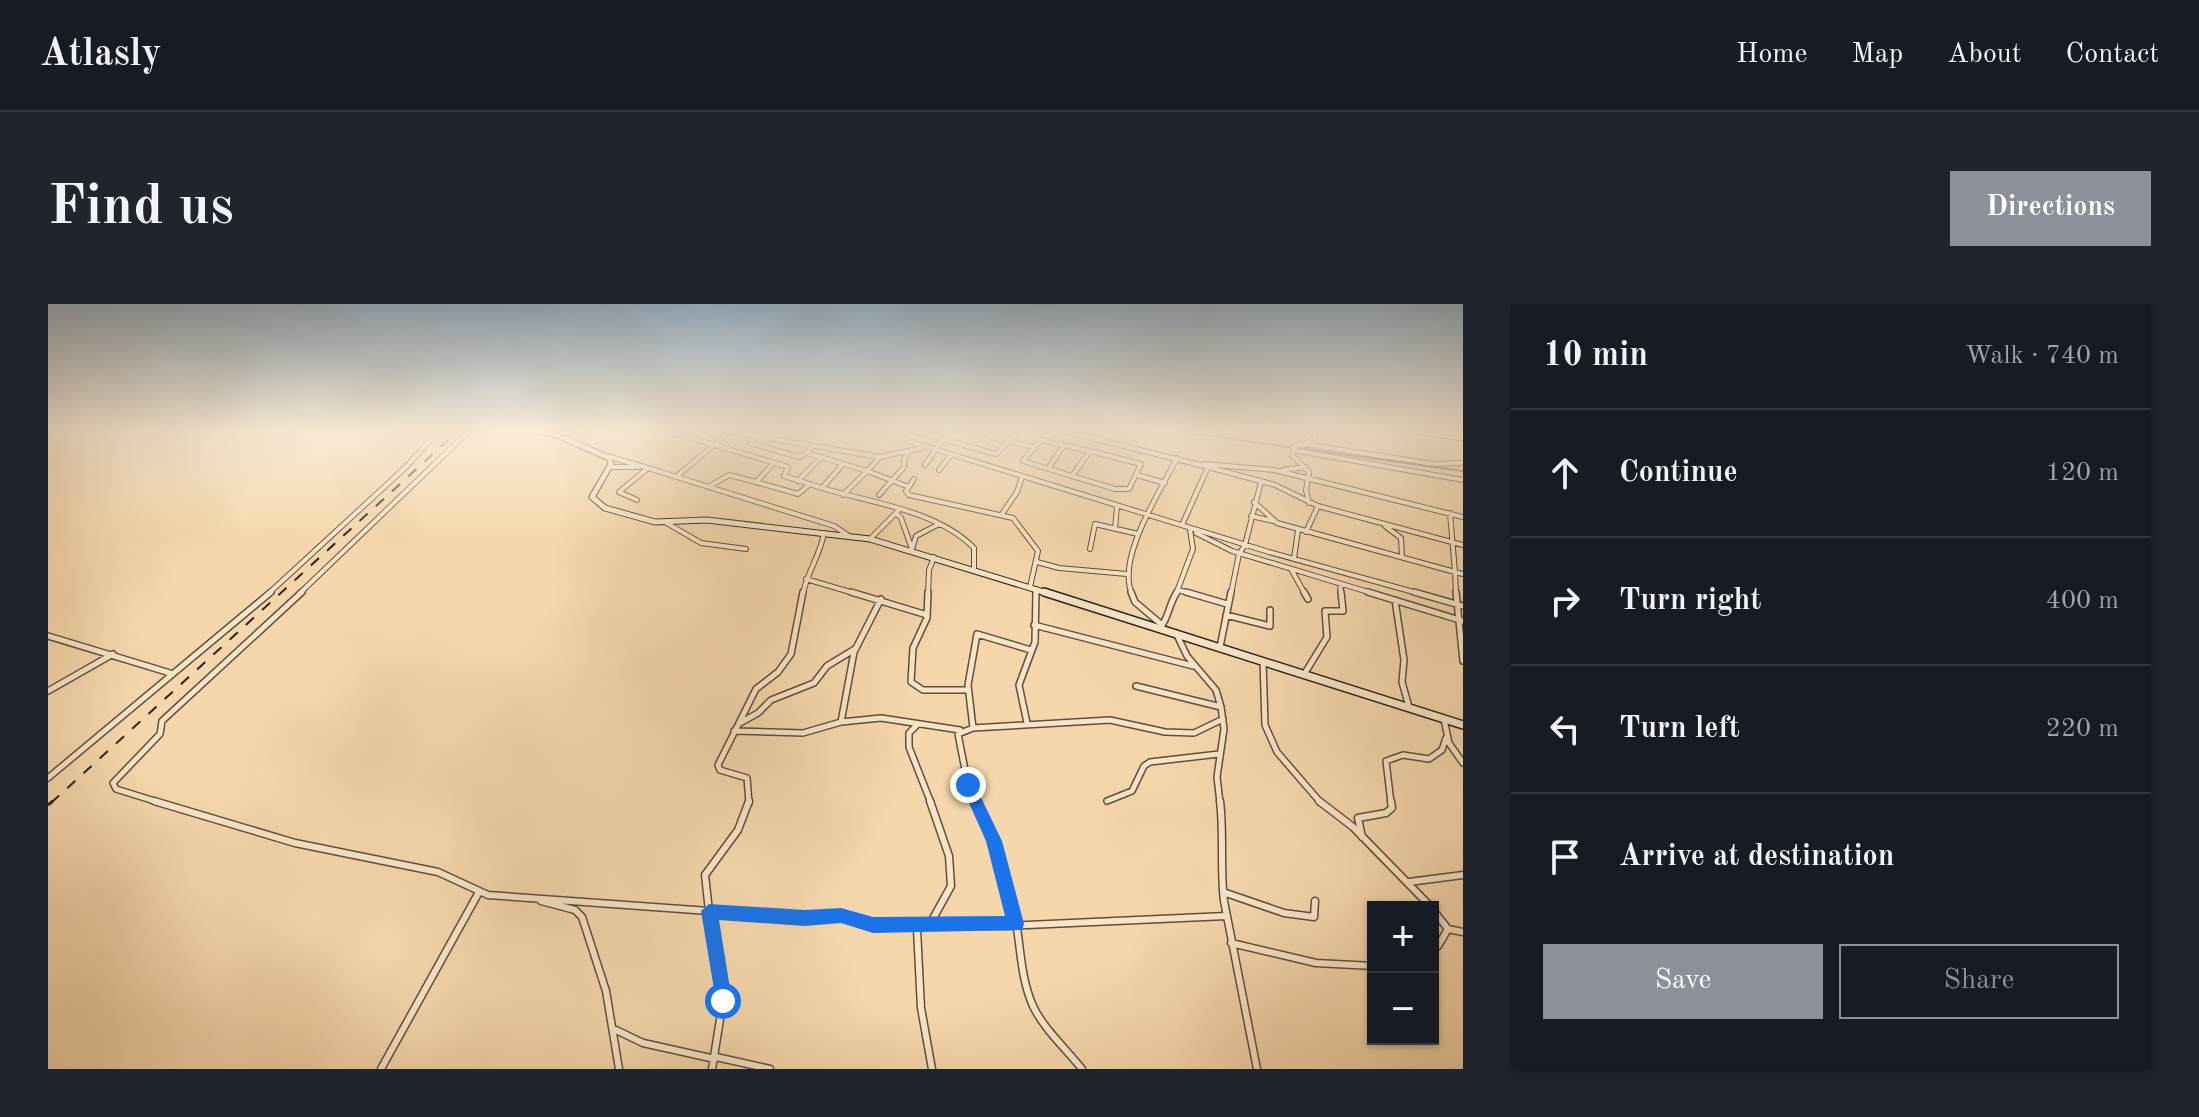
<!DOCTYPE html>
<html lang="en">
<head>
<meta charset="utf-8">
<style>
  :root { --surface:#171b24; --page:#20242c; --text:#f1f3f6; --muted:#9ea1a6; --line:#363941; --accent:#8c9099 }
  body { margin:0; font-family:"Old Standard TT",serif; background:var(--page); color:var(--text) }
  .controls { position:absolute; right:24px; bottom:24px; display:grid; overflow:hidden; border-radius:0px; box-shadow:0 2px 6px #0004 }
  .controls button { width:72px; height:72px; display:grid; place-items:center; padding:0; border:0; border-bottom:2px solid var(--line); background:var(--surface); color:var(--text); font:40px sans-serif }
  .stop { position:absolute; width:24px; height:24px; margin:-18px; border:6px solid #1a73e8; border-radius:50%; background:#fff }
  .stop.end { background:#1a73e8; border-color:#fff; box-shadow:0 2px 8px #0008 }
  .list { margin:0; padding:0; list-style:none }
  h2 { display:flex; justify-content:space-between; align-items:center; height:104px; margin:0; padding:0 32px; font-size:34px }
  h2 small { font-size:26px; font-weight:400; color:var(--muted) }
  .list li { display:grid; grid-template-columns:52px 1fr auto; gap:24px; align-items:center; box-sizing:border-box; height:128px; padding:0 32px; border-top:2px solid var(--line) }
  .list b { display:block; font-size:30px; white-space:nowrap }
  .list em { font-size:26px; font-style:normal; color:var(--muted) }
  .actions { display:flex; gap:16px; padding:24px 32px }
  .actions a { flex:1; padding:18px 0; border:2px solid var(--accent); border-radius:0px; text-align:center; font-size:28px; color:var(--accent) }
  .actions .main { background:var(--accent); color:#fff }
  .icon { flex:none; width:44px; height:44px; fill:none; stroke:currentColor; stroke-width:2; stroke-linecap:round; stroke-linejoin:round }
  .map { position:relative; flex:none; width:1415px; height:765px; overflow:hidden; border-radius:0px }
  header { display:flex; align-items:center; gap:48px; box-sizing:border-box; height:112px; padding:0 40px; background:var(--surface); border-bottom:2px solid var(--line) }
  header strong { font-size:38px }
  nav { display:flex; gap:44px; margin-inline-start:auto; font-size:28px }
  .intro { display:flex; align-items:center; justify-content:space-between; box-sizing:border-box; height:192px; padding:0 48px }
  h1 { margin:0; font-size:56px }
  .button { padding:20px 36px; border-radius:0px; background:var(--accent); color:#fff; font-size:28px; font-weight:700 }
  main { display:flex; gap:48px; padding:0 48px }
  aside { flex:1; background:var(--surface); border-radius:0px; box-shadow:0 2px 6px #0004 }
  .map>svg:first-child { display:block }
</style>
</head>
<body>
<header>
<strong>Atlasly</strong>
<nav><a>Home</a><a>Map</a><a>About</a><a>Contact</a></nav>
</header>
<div class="intro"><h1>Find us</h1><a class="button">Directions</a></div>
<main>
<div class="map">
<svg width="1415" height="765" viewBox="0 0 1415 765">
  <rect width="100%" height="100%" fill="#f5d7ab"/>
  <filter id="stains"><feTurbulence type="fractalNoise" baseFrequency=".0025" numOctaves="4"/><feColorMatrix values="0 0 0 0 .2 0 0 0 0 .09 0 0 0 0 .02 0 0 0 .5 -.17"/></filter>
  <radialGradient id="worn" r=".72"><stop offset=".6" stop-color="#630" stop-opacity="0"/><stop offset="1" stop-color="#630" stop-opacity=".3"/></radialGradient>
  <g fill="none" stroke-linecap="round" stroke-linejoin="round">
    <path stroke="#7c6952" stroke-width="2" d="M1126,127l289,40"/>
    <defs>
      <path id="street-far2" d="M618,127l49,14
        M828,127l393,121 152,42
        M867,127l81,23 19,-20 -5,-3
        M912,127l44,16
        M1016,127l144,36 -26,58
        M1400,127l14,5
        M681,128l-14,13 73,22 -4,9 38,12 21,-24
        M682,128l150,25 -13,14 -60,-18
        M509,131l15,-4
        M707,132l-5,7 49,14 8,-4 5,-8
        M962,137l23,6
        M1255,140l131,20 29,-1
        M1245,143l21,-7 1,-9
        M1245,146l170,30
        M1245,146v6l16,16 -3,18 3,13
        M559,152l41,12
        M832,153l42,-9
        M726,159l-18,19 42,12 12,-10
        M1156,160l70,6 189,47
        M877,161l18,-26
        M562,163h29
        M1160,163l67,18 43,21 145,39
        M1000,165l16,-24
        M891,166l12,-15
        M1235,166l22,-3
        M1089,171l28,8
        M629,172l37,-31
        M1024,172l43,13h14l12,-25 -51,-13
        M1024,172l-49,-15 18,-21 49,11
        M1024,172l18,-25
        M866,175l-8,12 3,4 104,23 25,33 -8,36
        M750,177l23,-24
        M662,182l19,-11 27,7
        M774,184c49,15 115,22 152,60v22
        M795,191l24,-24 42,16
        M831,191l25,-28v-8l6,-8
        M589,196l-18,-8 29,-24 186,58 15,10
        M1206,198l23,21 178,49 1,22
        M848,209l5,5 11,31 4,-13 23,-12
        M1402,209l5,59 8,2
        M954,210l15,-22 5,-15
        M1203,212l22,5
        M617,218l36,21 45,6
        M1337,222l16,12 1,19
        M1067,225l2,-23
        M1258,228l12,-26
        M1148,229l36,18 143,43
        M822,235l28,-28
        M1042,245l5,-25 43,10
        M1246,255l4,-29
        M989,258l22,6 68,6
        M1243,265l14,25
        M758,275l51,15
        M1292,280l1,10
        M1130,286l15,4
        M220,290l139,-128 31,-35
        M251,290l170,-163
        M755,290c4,-22 17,-38 21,-61
        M880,290l1,-24 5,-13
        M988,290v-5
        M1084,290c-16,-36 28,-102 45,-136
        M1128,290l17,-45 -3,-20
        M1183,290l8,-40 6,-9 16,-63"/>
      <path id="street-far1" d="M803,288l76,23
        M880,288l-1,26 -14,30 -2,34 12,8h45
        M1083,288l4,10 26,22
        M1138,288l41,12
        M1256,288l4,7
        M1320,288l95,29
        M1366,288l49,14
        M1408,288l7,69
        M1347,296l9,60 -2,22 7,25
        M1178,311l44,11v-16
        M986,321l159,41
        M1113,323c8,-11 8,-23 16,-35
        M1128,329l11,23 29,34 5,17 3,22 -7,48 3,26
        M0,332l122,37
        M1172,343l11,-55
        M1215,357l2,64 12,27 44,51
        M1257,369l22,-36 -2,-26h18l-2,-19
        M1088,382l85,21
        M0,387l65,-37
        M1396,415l5,24 14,20
        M793,418l40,-4 79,12
        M692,419l18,-10 13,-13 43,-17 13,-17 28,-17
        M979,419l-8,-38 16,-43 1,-50
        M869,421l-8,8v14l22,56
        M925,424l-5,-43 9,-51 54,16
        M686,427l69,2 38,-11 13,-70 27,-53
        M0,474l223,-186
        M1059,497l25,-10 12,-25 6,-4 69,-8
        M113,499l-45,-14 -3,-6 47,-49 2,-13 140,-129
        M701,499l-2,-25 -27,-8 -2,-5 38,-76 22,-17 13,-18 12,-62
        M928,499l-8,-18 -10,-51 15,-6 137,-8 55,12 29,1 29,-14
        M1343,499l-5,-42 17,-6 26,4 13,-9 4,-12"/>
      <path id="street" d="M106,497l141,42 143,29 50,23 221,16 14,90 -11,68
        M701,497l-11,29 -33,45 4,36 96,7 36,-2 32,9 132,1 221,-10
        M882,497l19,55 2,30 -21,38 -13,5 4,79 11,61
        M927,497c18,39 32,79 41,121 5,29 5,57 17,84 10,22 34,44 49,63
        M1172,497c4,33 0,66 4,100l33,168
        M1271,497l34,26 78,80
        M1314,533l-4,-19 28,-5 6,-5 -1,-7
        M1361,578l54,-7
        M1175,588l61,21 30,4 1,-16
        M493,597l34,9 7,7 24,74 13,78
        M1385,606l15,19 15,3
        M1183,639l85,20 57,3
        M1385,644l5,-2 10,-17
        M568,726l27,13 72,16
        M668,753l54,12
        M333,765l98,-177"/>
      <path id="secondary-far1" d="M491,127l18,4 52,23 2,6 -19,33 13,11 50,14 52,-2 163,19 180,55
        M1365,127l50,7"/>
      <path id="secondary" d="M996,288l419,133"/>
    </defs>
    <use href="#street-far2" stroke="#5f4f3d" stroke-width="6"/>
    <use href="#street-far1" stroke="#5f4f3d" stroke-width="8"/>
    <use href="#street" stroke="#5f4f3d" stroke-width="9"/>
    <use href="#secondary-far1" stroke="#2d2218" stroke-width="7"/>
    <use href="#secondary" stroke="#2d2218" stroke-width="10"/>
    <use href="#street-far2" stroke="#f8e5c8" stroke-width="4"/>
    <use href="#street-far1" stroke="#f8e5c8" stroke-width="5"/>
    <use href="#street" stroke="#f8e5c8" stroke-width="6"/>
    <use href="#secondary-far1" stroke="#f8e5c8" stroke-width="5"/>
    <use href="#secondary" stroke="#f8e5c8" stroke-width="7"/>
    <path stroke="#2d2218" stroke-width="2" stroke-dasharray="11 11" stroke-linecap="butt" d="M3,499l407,-372"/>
    <path stroke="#2d2218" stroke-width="3" stroke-dasharray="18 18" stroke-linecap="butt" d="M0,501l5,-4"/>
  </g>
  <linearGradient id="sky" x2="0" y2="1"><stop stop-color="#92a9bc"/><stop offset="0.54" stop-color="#faedd9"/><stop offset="1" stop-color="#faedd9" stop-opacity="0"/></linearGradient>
  <rect width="1415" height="234" fill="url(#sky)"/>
  <path fill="#1a73e8" d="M920,475l5,2 29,60 22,83 -2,6 -149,3 -32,-10 -36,3 -86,-6 13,81 -3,6 -6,3 -6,-3 -16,-96 8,-7 96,6 36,-2 32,9 132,-1 -19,-75 -25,-56z"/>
  <rect width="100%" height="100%" filter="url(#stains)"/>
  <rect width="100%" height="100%" fill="url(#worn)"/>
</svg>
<div class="controls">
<button>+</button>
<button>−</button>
</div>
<div class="stop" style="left:675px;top:697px"></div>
<div class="stop end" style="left:920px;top:481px"></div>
</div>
<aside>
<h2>10 min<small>Walk · 740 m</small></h2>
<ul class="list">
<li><svg class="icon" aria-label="ahead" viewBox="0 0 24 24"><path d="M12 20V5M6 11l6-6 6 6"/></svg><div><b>Continue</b></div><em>120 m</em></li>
<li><svg class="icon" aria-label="right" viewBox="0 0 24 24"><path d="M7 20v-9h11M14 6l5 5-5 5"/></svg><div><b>Turn right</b></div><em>400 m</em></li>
<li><svg class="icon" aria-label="left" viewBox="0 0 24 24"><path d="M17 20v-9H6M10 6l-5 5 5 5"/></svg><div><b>Turn left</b></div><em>220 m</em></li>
<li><svg class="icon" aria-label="arrive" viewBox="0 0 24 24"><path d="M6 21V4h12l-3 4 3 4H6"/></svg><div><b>Arrive at destination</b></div></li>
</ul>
<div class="actions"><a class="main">Save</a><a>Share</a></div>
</aside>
</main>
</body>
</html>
